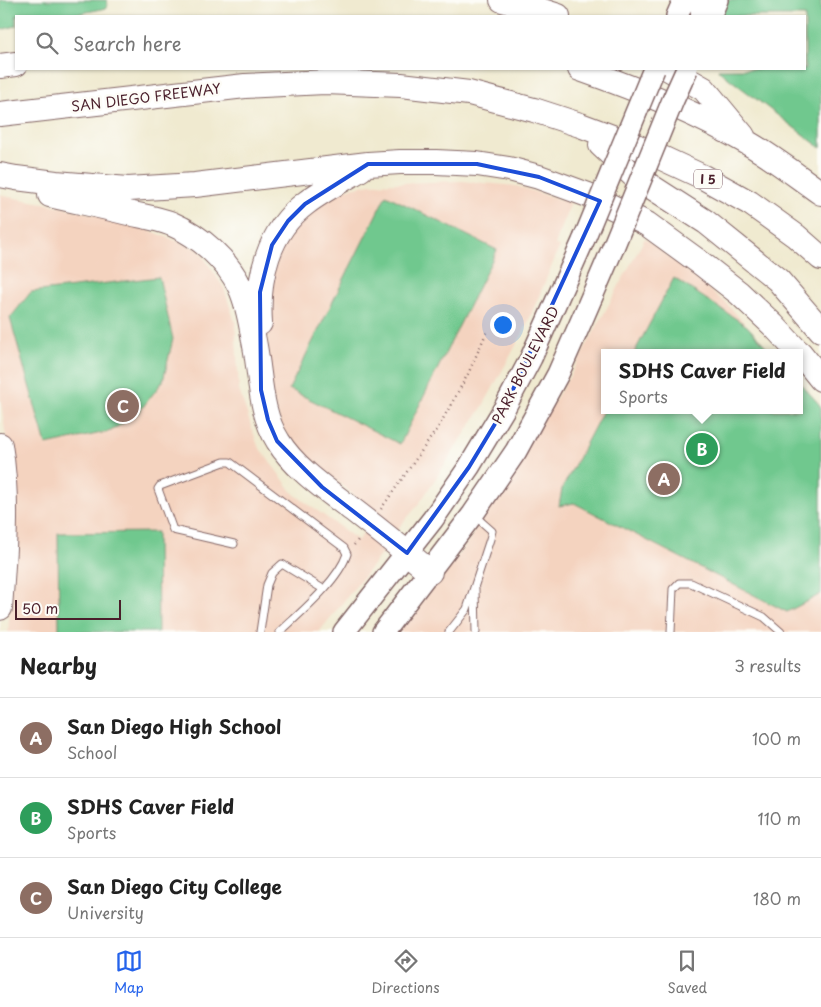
<!DOCTYPE html>
<html lang="en">
<head>
<meta charset="utf-8">
<style>
  :root { --surface:#fff; --page:#f2f2f2; --text:#222; --muted:#767676; --line:#e0e0e0; --accent:#2563eb }
  body { margin:0; font-family:"Playpen Sans",sans-serif; background:var(--page); color:var(--text) }
  .scale { position:absolute; left:15px; bottom:12px; width:106px; box-sizing:border-box; padding-left:5px; border:2px solid #4a1f2b; border-top:0; font-size:14px; line-height:18px; white-space:nowrap; color:#4a1f2b; -webkit-text-stroke:4px #fdfcf7; paint-order:stroke }
  .you { position:absolute; left:502px; top:324px; width:18px; height:18px; margin:-12px; border:4px solid #fff; border-radius:50%; background:#1a73e8; box-shadow:0 0 0 8px #1a73e833 }
  .badge { display:grid; place-items:center; width:32px; height:32px; border-radius:50%; background:var(--accent); color:#fff; font-size:16px; font-weight:700 }
  .pin { position:absolute; translate:-50% -50%; border:2px solid #fff; box-shadow:0 1px 5px #0006 }
  .popup { position:absolute; left:601px; top:349px; width:202px; height:65px; box-sizing:border-box; display:grid; place-content:center; border-radius:0px; background:var(--surface); filter:drop-shadow(0 1px 4px #0005); font-size:16px; white-space:nowrap; color:var(--muted) }
  .popup b { font-size:19px; color:var(--text) }
  .popup::after { content:''; position:absolute; left:50%; top:100%; margin-left:-10px; border:10px solid transparent; border-top-color:var(--surface) }
  .list { margin:0; padding:0; list-style:none }
  h2 { display:flex; justify-content:space-between; align-items:center; height:65px; margin:0; padding:0 20px; font-size:21px }
  h2 small { font-size:16px; font-weight:400; color:var(--muted) }
  .list li { display:grid; grid-template-columns:32px 1fr auto; gap:15px; align-items:center; box-sizing:border-box; height:80px; padding:0 20px; border-top:1px solid var(--line) }
  .list b { display:block; font-size:19px; white-space:nowrap }
  .list p { margin:0; font-size:16px; white-space:nowrap; color:var(--muted) }
  .list em { font-size:16px; font-style:normal; color:var(--muted) }
  .icon { flex:none; width:28px; height:28px; fill:none; stroke:currentColor; stroke-width:2; stroke-linecap:round; stroke-linejoin:round }
  .map { position:relative; flex:none; width:821px; height:632px; overflow:hidden }
  .search { position:absolute; background:var(--surface); box-shadow:0 1px 4px #0004; left:15px; right:15px; top:15px; height:55px; display:flex; align-items:center; gap:12px; box-sizing:border-box; padding:0 18px; border-radius:0px; color:var(--muted); font-size:19px }
  .sheet { height:305px; background:var(--surface) }
  nav { display:flex; justify-content:space-around; align-items:center; box-sizing:border-box; height:70px; border-top:1px solid var(--line); background:var(--surface); font-size:14px; color:var(--muted) }
  nav a { display:grid; justify-items:center; gap:2px }
  nav .on { color:var(--accent) }
  .map>svg:first-child { display:block }
</style>
</head>
<body>
<div class="map">
<svg width="821" height="632" viewBox="0 0 821 632">
  <rect width="100%" height="100%" fill="#fdfcf7"/>
  <filter id="ink" filterUnits="userSpaceOnUse"><feTurbulence type="fractalNoise" baseFrequency=".02" numOctaves="2"/><feDisplacementMap in="SourceGraphic" scale="10" xChannelSelector="R" yChannelSelector="G"/><feConvolveMatrix kernelMatrix="1 2 1 2 8 2 1 2 1" color-interpolation-filters="sRGB"/></filter>
  <filter id="wash" filterUnits="userSpaceOnUse"><feTurbulence type="fractalNoise" baseFrequency=".0096" numOctaves="4" result="noise"/><feDisplacementMap in="SourceGraphic" scale="20" xChannelSelector="R" yChannelSelector="G"/><feGaussianBlur stdDeviation="1.12" result="paint"/><feColorMatrix in="noise" values="0 0 0 0 0 0 0 0 0 0 0 0 0 0 0 0 0 1.4 0 .05"/><feComposite in="paint" operator="in"/></filter>
  <g filter="url(#wash)">
    <rect width="100%" height="100%" fill="#f0ead0"/>
    <path fill="#f4d3bf" d="M462,181l54,5 55,17 -8,19 -8,23 5,1 -34,81 -43,79 -64,98 -17,20 -26,37 -57,71h-311l5,-63v-82l-13,-92v-201l9,3 45,8 80,19 65,26 25,38 11,34 4,68 19,56 36,48 64,46 20,-25 -62,-51 -20,-19 -13,-16 -8,-22 -4,-22 -3,-34 1,-75 14,-35 47,-49 41,-8z
      M645,238l81,65 46,50h-168v57h196v-27l19,21 2,4v224h-424l66,-82 108,-176z"/>
    <path fill="#70c88e" stroke="#5d745c" d="M0,0h107v8l-40,8h-51v10l-16,4z
      M685,0h136v148l-102,-77 -1,-2h87v-53h-112z
      M386,195l111,55 -97,194 -111,-55z
      M159,277l14,62 -10,42 -24,31 -28,19 -65,14 -36,-127 21,-26z
      M674,278l73,48 25,27h-138z
      M800,383l19,21 2,4v186l-34,18 -213,-109 -15,3 3,-17 42,-80v1h196z
      M157,532l1,100h-99l-1,-99z"/>
  </g>
  <g filter="url(#ink)">
    <g fill="none" stroke-linecap="round" stroke-linejoin="round">
      <defs>
        <path id="service" d="M234,544l-61,-14 -15,-41 2,-3 64,-24h6l114,86 3,6c-9,27 -46,58 -67,78
          M475,589l1,43
          M260,632l7,-47 5,-12 10,-9 41,25
          M449,632l18,-23 23,-70 2,-8 -17,-15
          M671,632l2,-43 6,-6h12l73,34 17,15"/>
        <path id="primary" d="M677,16l7,-16
          M710,16l7,-16
          M344,632l89,-113 36,-52 35,-58 27,-51 53,-119
          M383,632l90,-118 43,-63 42,-77 26,-59 28,-65"/>
        <path id="motorway" d="M502,0l31,8 25,8
          M702,0l1,6v10
          M0,66l16,-2
          M580,69c57,20 115,43 168,74 26,15 49,33 73,50
          M669,69l35,20 39,47
          M0,114l245,-28 80,-4 76,3 68,8 65,17 46,15 56,21 67,31 47,26 46,33 25,22
          M601,145l32,30 73,47 72,58 43,50
          M0,175l16,3 40,5 72,6 67,-4 173,-21 32,-2h36l41,2 32,5 30,8 49,18 59,29 55,40 37,29 34,32 26,28
          M50,195c25,6 50,11 74,17 16,4 33,6 48,12 28,12 55,36 68,63 9,19 11,39 15,59 6,32 5,67 23,95 16,27 50,50 75,69 26,20 52,41 77,62
          M260,323c-3,-45 8,-92 46,-120 17,-13 37,-23 55,-34
          M800,353l21,26
          M0,445c9,54 4,108 0,163"/>
      </defs>
      <use href="#service" stroke="#846665" stroke-width="9"/>
      <use href="#primary" stroke="#846665" stroke-width="24"/>
      <use href="#motorway" stroke="#846665" stroke-width="26"/>
      <path stroke="#846665" stroke-width="2.5" stroke-dasharray="1 4" stroke-linecap="butt" d="M381,509l58,-83 29,-52 20,-45
        M354,545l4,-5"/>
      <use href="#service" stroke="#fff" stroke-width="7"/>
      <use href="#primary" stroke="#fff" stroke-width="21"/>
      <use href="#motorway" stroke="#fff" stroke-width="24"/>
      <defs>
        <path id="primary-bridge" d="M584,239l70,-170
          M612,250l61,-150 14,-31"/>
      </defs>
      <use href="#primary-bridge" stroke="#846665" stroke-width="24" stroke-linecap="butt"/>
      <use href="#primary-bridge" stroke="#fff" stroke-width="21"/>
    </g>
  </g>
  <path fill="none" stroke="#1d4ed8" stroke-width="4" stroke-linejoin="round" d="M368,164h109l62,13 61,24 -96,208 -35,58 -62,86 -85,-66 -45,-46 -9,-21 -7,-30 -1,-98 12,-47 16,-24 17,-17z"/>
  <g text-anchor="middle" dominant-baseline="central" stroke-width="5" stroke-linejoin="round" paint-order="stroke">
    <rect fill="#fdfcf7" stroke="#806168" stroke-width="1" x="694" y="169.5" width="28" height="19" rx="4"/>
    <g font-size="12" font-weight="bold" fill="#4a1f2b">
      <text x="708" y="179">I 5</text>
    </g>
    <g font-size="14" fill="#4a1f2b" stroke="#fdfcf7">
      <text transform="translate(146 97) rotate(-7)">SAN DIEGO FREEWAY</text>
      <text transform="translate(525 365) rotate(-63)">PARK BOULEVARD</text>
    </g>
  </g>
</svg>
<div class="scale">50 m</div>
<div class="you"></div>
<div class="pin badge" style="left:664px;top:479px;background:#8d6e63">A</div>
<div class="pin badge" style="left:702px;top:449px;background:#2e9e5b">B</div>
<div class="popup"><b>SDHS Caver Field</b>Sports</div>
<div class="pin badge" style="left:123px;top:406px;background:#8d6e63">C</div>
<div class="search"><svg class="icon" aria-label="search" viewBox="0 0 24 24"><circle cx="10" cy="10" r="6"/><path d="M15 15l6 6"/></svg>Search here</div>
</div>
<section class="sheet">
<h2>Nearby<small>3 results</small></h2>
<ul class="list">
<li><span class="badge" style="background:#8d6e63">A</span><div><b>San Diego High School</b><p>School</p></div><em>100 m</em></li>
<li><span class="badge" style="background:#2e9e5b">B</span><div><b>SDHS Caver Field</b><p>Sports</p></div><em>110 m</em></li>
<li><span class="badge" style="background:#8d6e63">C</span><div><b>San Diego City College</b><p>University</p></div><em>180 m</em></li>
</ul>
</section>
<nav>
<a class="on"><svg class="icon" aria-label="map" viewBox="0 0 24 24"><path d="M3 6l6-2 6 2 6-2v14l-6 2-6-2-6 2zM9 4v14M15 6v14"/></svg>Map</a>
<a><svg class="icon" aria-label="directions" viewBox="0 0 24 24"><path d="M12 3l9 9-9 9-9-9zM9 14v-3h6M13 9l2 2-2 2"/></svg>Directions</a>
<a><svg class="icon" aria-label="saved" viewBox="0 0 24 24"><path d="M7 4h10v16l-5-4-5 4z"/></svg>Saved</a>
</nav>
</body>
</html>
